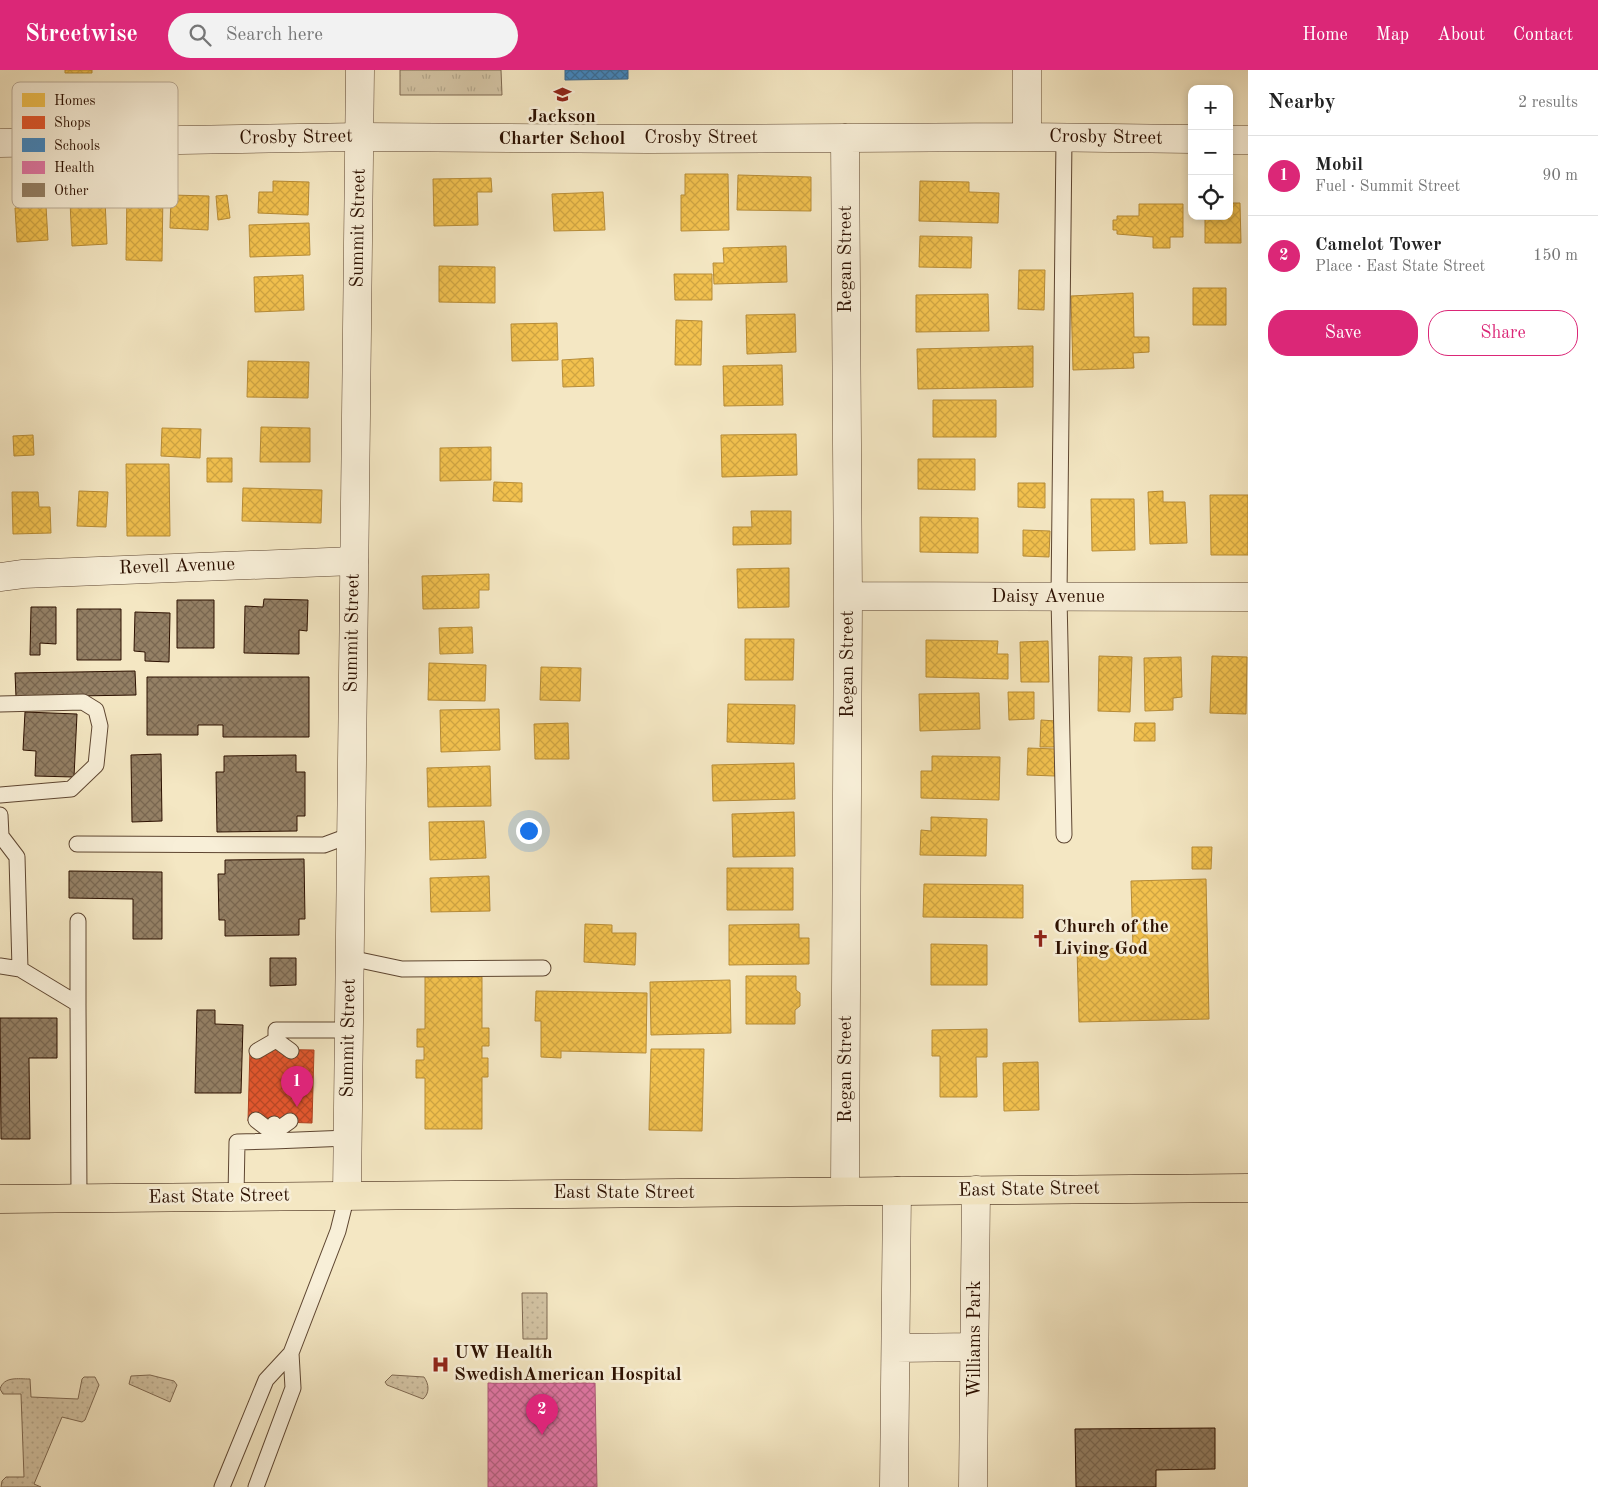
<!DOCTYPE html>
<html lang="en">
<head>
<meta charset="utf-8">
<style>
  :root { --surface:#fff; --page:#f2f2f2; --text:#222; --muted:#767676; --line:#e0e0e0; --accent:#db2777 }
  body { margin:0; font-family:"Old Standard TT",serif; background:var(--page); color:var(--text) }
  .controls { position:absolute; right:15px; top:15px; display:grid; overflow:hidden; border-radius:10px; box-shadow:0 2px 8px #0003 }
  .controls button { width:45px; height:45px; display:grid; place-items:center; padding:0; border:0; border-bottom:1px solid var(--line); background:var(--surface); color:var(--text); font:25px sans-serif }
  .you { position:absolute; left:528px; top:760px; width:18px; height:18px; margin:-12px; border:4px solid #fff; border-radius:50%; background:#1a73e8; box-shadow:0 0 0 8px #1a73e833 }
  .badge { display:grid; place-items:center; width:32px; height:32px; border-radius:50%; background:var(--accent); color:#fff; font-size:16px; font-weight:700 }
  .pin { position:absolute; translate:-50% -41px; filter:drop-shadow(0 1px 2px #0008) }
  .pin::after { content:''; position:absolute; top:26px; width:18px; height:15px; background:inherit; clip-path:polygon(0 0,100% 0,50% 100%) }
  .list { margin:0; padding:0; list-style:none }
  h2 { display:flex; justify-content:space-between; align-items:center; height:65px; margin:0; padding:0 20px; font-size:21px }
  h2 small { font-size:16px; font-weight:400; color:var(--muted) }
  .list li { display:grid; grid-template-columns:32px 1fr auto; gap:15px; align-items:center; box-sizing:border-box; height:80px; padding:0 20px; border-top:1px solid var(--line) }
  .list b { display:block; font-size:19px; white-space:nowrap }
  .list p { margin:0; font-size:16px; white-space:nowrap; color:var(--muted) }
  .list em { font-size:16px; font-style:normal; color:var(--muted) }
  .actions { display:flex; gap:10px; padding:15px 20px }
  .actions a { flex:1; padding:11px 0; border:1px solid var(--accent); border-radius:20px; text-align:center; font-size:18px; color:var(--accent) }
  .actions .main { background:var(--accent); color:#fff }
  .icon { flex:none; width:28px; height:28px; fill:none; stroke:currentColor; stroke-width:2; stroke-linecap:round; stroke-linejoin:round }
  .map { position:relative; flex:none; width:1248px; height:1417px; overflow:hidden }
  header { display:flex; align-items:center; gap:30px; box-sizing:border-box; height:70px; padding:0 25px; background:var(--accent); color:#fff }
  header strong { font-size:24px }
  nav { display:flex; gap:28px; margin-inline-start:auto; font-size:18px }
  .search { width:350px; height:45px; background:var(--page); display:flex; align-items:center; gap:12px; box-sizing:border-box; padding:0 18px; border-radius:28px; color:var(--muted); font-size:19px }
  main { display:flex }
  aside { flex:1; background:var(--surface) }
  .map>svg:first-child { display:block }
</style>
</head>
<body>
<header>
<strong>Streetwise</strong>
<div class="search"><svg class="icon" aria-label="search" viewBox="0 0 24 24"><circle cx="10" cy="10" r="6"/><path d="M15 15l6 6"/></svg>Search here</div>
<nav><a>Home</a><a>Map</a><a>About</a><a>Contact</a></nav>
</header>
<main>
<div class="map">
<svg width="1248" height="1417" viewBox="0 0 1248 1417">
  <defs>
    <pattern id="grass-tufts" width="24" height="20" patternUnits="userSpaceOnUse" patternTransform="scale(1.25)"><rect width="24" height="20" fill="#d2c2a2"/><path d="M3 7l-1-3M5 7V3M7 7l1-3M15 17l-1-3M17 17v-4M19 17l1-3" fill="none" stroke="#b4a68a"/></pattern>
    <pattern id="garden-dots" width="8" height="8" patternUnits="userSpaceOnUse" patternTransform="scale(1.25)"><rect width="8" height="8" fill="#d2c2a2"/><path d="M2 2h.1M6 6h.1" fill="none" stroke="#b4a68a" stroke-width="1.8" stroke-linecap="round"/></pattern>
    <pattern id="homes-cross-hatch" width="8" height="8" patternUnits="userSpaceOnUse" patternTransform="scale(1.25)"><rect width="8" height="8" fill="#f2c14e"/><path d="M0 0l8 8M0 8l8-8" fill="none" stroke="#d0a542"/></pattern>
    <pattern id="shops-cross-hatch" width="8" height="8" patternUnits="userSpaceOnUse" patternTransform="scale(1.25)"><rect width="8" height="8" fill="#e4572e"/><path d="M0 0l8 8M0 8l8-8" fill="none" stroke="#b94725"/></pattern>
    <pattern id="schools-cross-hatch" width="8" height="8" patternUnits="userSpaceOnUse" patternTransform="scale(1.25)"><rect width="8" height="8" fill="#3f88c5"/><path d="M0 0l8 8M0 8l8-8" fill="none" stroke="#356e9e"/></pattern>
    <pattern id="health-cross-hatch" width="8" height="8" patternUnits="userSpaceOnUse" patternTransform="scale(1.25)"><rect width="8" height="8" fill="#e377a8"/><path d="M0 0l8 8M0 8l8-8" fill="none" stroke="#b86086"/></pattern>
    <pattern id="building-cross-hatch" width="8" height="8" patternUnits="userSpaceOnUse" patternTransform="scale(1.25)"><rect width="8" height="8" fill="#948065"/><path d="M0 0l8 8M0 8l8-8" fill="none" stroke="#796751"/></pattern>
  </defs>
  <rect width="100%" height="100%" fill="#f4e7c3"/>
  <filter id="stains"><feTurbulence type="fractalNoise" baseFrequency=".004" numOctaves="4"/><feColorMatrix values="0 0 0 0 .2 0 0 0 0 .09 0 0 0 0 .02 0 0 0 .5 -.17"/></filter>
  <radialGradient id="worn" r=".72"><stop offset=".6" stop-color="#630" stop-opacity="0"/><stop offset="1" stop-color="#630" stop-opacity=".3"/></radialGradient>
  <path fill="url(#grass-tufts)" stroke="#7f6951" d="M400,0h101l1,25h-102z"/>
  <path fill="url(#garden-dots)" stroke="#7f6951" d="M522,1223h25v46h-24z
    M150,1305l24,6 3,4 -7,17 -41,-18 2,-8z
    M392,1305l32,2c5,7 6,16 -1,22l-36,-14 -2,-3z
    M84,1307h11l4,8 -14,35 -3,2 -20,-5 -28,67 7,3h-40l1,-6 4,-4h18l-3,-83h-18l-3,-5c4,-13 18,-10 30,-10l1,18 47,2 4,-20z"/>
  <path fill="url(#homes-cross-hatch)" stroke="#b78c37" d="M65,0h27v3h-27z
    M685,104h43l1,56 -48,1v-36h4z
    M738,105l73,2v34l-74,-1z
    M491,108l1,14h-15l1,33 -44,1 -1,-47z
    M273,111l36,1 -1,33 -50,-2 1,-21h14z
    M920,111l49,1v10l30,1 -1,30 -79,-2z
    M127,121h36l-1,70 -36,-1z
    M603,122l2,38 -51,1 -2,-37z
    M171,125l38,1 -1,34 -38,-2z
    M227,125l3,23 -12,2 -2,-24z
    M105,130l2,44 -35,2 -2,-45z
    M1229,133h11l1,40h-36v-27h24z
    M1139,134h44v33h-13v11h-17v-11l-36,-3v-4h-4v-10h4v-4h22z
    M46,136l2,34 -31,2 -2,-34z
    M309,153l1,32 -60,2 -1,-32z
    M920,166l52,1 -1,31 -52,-1z
    M786,176l1,36 -73,2 -1,-21h11l-1,-15z
    M439,196l56,1v36l-56,-1z
    M1019,200h26l-1,40 -26,-1z
    M674,204h38v26h-37z
    M303,205l1,35 -49,2 -1,-35z
    M1193,218h33v37h-33z
    M1133,223l1,44h15v15l-16,1 1,15 -61,2 -2,-74z
    M988,224l1,37 -73,1v-37z
    M795,244l1,38 -49,2 -1,-39z
    M676,250l26,1 -1,44h-26z
    M557,253l1,37 -46,1 -1,-37z
    M1033,276v41l-115,2 -1,-40z
    M593,288l1,28 -31,1 -1,-27z
    M248,291l61,1 -1,36 -61,-1z
    M782,295l1,40 -59,1 -1,-40z
    M933,330h63v37h-63z
    M261,357l49,1v34h-50z
    M162,358l39,1 -1,29 -39,-2z
    M796,364l1,41 -75,2 -1,-42z
    M33,365l1,20 -20,1 -1,-20z
    M491,377v33l-51,1v-33z
    M207,388h25v24h-25z
    M918,389h57v31l-57,-1z
    M126,394h43l1,72h-43z
    M494,412l28,1v19l-29,-1z
    M1018,413h27v25l-27,-1z
    M243,418l79,2 -1,33 -79,-2z
    M79,421l29,1 -2,35 -29,-1z
    M1163,421v11h22l2,41 -37,1 -2,-52z
    M12,422h26l1,15h11l1,26 -38,1z
    M1210,425h38v60h-37z
    M1091,429h43l1,51 -43,1z
    M751,441h40v33l-58,1v-18h19z
    M920,447l58,1v35l-58,-1z
    M1023,460l27,1 -1,26 -26,-1z
    M789,498v39l-51,1 -1,-39z
    M489,504v16h-10v18l-56,1 -1,-33z
    M472,557l1,26 -33,1 -1,-26z
    M745,569h49l-1,41h-48z
    M926,570l72,1 -1,13h11v25l-82,-2z
    M1048,571l1,41h-28l-1,-40z
    M1099,586l33,1 -2,55 -32,-1z
    M1212,586l35,1 -1,57 -36,-1z
    M1181,587l1,40 -9,1v12l-28,1 -1,-53z
    M429,593l57,2 -1,36 -57,-1z
    M541,597l40,1 -1,33 -40,-1z
    M1008,622h26v27l-25,1z
    M979,623l1,36 -60,2 -1,-37z
    M728,634l67,1 -1,39 -67,-2z
    M499,639l1,41 -59,2 -1,-42z
    M1041,650l15,1 -1,26h-15z
    M568,653l1,36h-34l-1,-35z
    M1135,653h20v18h-21z
    M1028,678l28,1 -1,27 -28,-1z
    M932,686l68,1 -1,43 -78,-2v-27h11z
    M794,693l1,36 -82,2 -1,-36z
    M490,696l1,40 -63,1 -1,-39z
    M794,742l1,44 -62,1 -1,-43z
    M931,747l56,2 -1,37 -66,-1 1,-25 10,1z
    M484,751l2,37 -56,2 -1,-38z
    M1192,777h20l-1,22h-19z
    M727,798h66v42h-66z
    M489,806l1,35 -59,1 -1,-34z
    M1206,809l3,140 -130,3 -2,-73 56,-1 -2,-67z
    M924,814l99,1v33l-100,-1z
    M585,854l27,1v8h24l-1,32 -51,-3z
    M799,854v14h10v26l-80,1v-40z
    M931,874l56,1v40h-56z
    M746,906h50v14l4,3v13l-5,4v14h-49z
    M425,907h57v51h7v18h-7v12h6v19h-6v52h-57v-51h-9v-18h8v-13h-7v-18h8z
    M730,910l1,53 -80,2 -1,-53z
    M536,921l111,2 -1,60 -85,-2v7l-20,-1v-36h-6z
    M987,959v28h-11l1,40h-37v-41h-8v-26z
    M651,979h53l-2,82 -53,-1z
    M1038,992l1,48 -35,1 -1,-48z"/>
  <path fill="url(#shops-cross-hatch)" stroke="#ad4220" d="M250,979l64,1 -2,73 -64,-2z"/>
  <path fill="url(#schools-cross-hatch)" stroke="#39648a" d="M565,0h63v9l-63,1z"/>
  <path fill="url(#health-cross-hatch)" stroke="#ac5876" d="M488,1313h107l2,104h-109z"/>
  <path fill="url(#building-cross-hatch)" stroke="#2c1000" d="M264,529l44,1 -1,31 -8,-1v24l-55,-1 1,-47 18,1z
    M177,530h37v48h-37z
    M31,537h25v37l-16,-1v12h-10z
    M77,539h44v51h-44z
    M135,542l35,1 -1,49 -24,-1v-9l-11,-1z
    M135,601l1,24 -120,2 -1,-24z
    M147,607h162v60h-86v-12h-25v10h-51z
    M25,642l52,2 -3,63 -39,-1 1,-25 -13,-1z
    M161,684l1,67 -30,1 -1,-67z
    M296,685v17h9v44h-8v15l-80,1 -1,-60h8v-16z
    M304,789l1,60h-6v16l-74,1v-16h-6l-1,-46h7v-14z
    M69,801l93,1v67h-29v-40l-64,-1z
    M270,888h26v27l-26,1z
    M197,940h18v14l28,1 -2,68h-46z
    M0,948h57v40h-28l1,81h-29z
    M1215,1358v41l-59,1v17h-80l-1,-58z"/>
  <g fill="none" stroke-linecap="round" stroke-linejoin="round">
    <defs>
      <path id="service" d="M1064,68l-5,459 5,238
        M0,634l83,-2 13,8 4,16 -4,39 -25,24 -71,6
        M0,745l1,21 16,21 3,112 58,35 1,194
        M77,774l247,1 27,-10
        M78,851v83
        M350,888l52,11 141,-1
        M0,896l20,3
        M276,970l15,11
        M257,981l19,-11v-10h73
        M256,1050l17,13 1,-9
        M290,1051l-17,12v8l75,-3
        M236,1126l1,-54 36,-1
        M222,1417l44,-107 25,-27 47,-122 9,-36
        M256,1417l37,-99 -2,-35"/>
      <path id="minor" d="M1027,67v-67
        M845,68l3,458 -3,595
        M1229,70h19
        M0,73l360,-6 288,2 379,-2 165,2
        M0,507l23,-3 331,-13
        M848,526l400,1
        M896,1278l78,-1
        M894,1417l3,-296
        M973,1417l3,-297"/>
      <path id="tertiary" d="M347,1125l13,-1125"/>
      <path id="primary" d="M0,1129l1248,-11"/>
    </defs>
    <use href="#service" stroke="#5e4631" stroke-width="17"/>
    <use href="#minor" stroke="#5e4631" stroke-width="29"/>
    <use href="#tertiary" stroke="#5e4631" stroke-width="29"/>
    <use href="#primary" stroke="#2c1000" stroke-width="29"/>
    <use href="#service" stroke="#f8efd8" stroke-width="15"/>
    <use href="#minor" stroke="#f8efd8" stroke-width="28"/>
    <use href="#tertiary" stroke="#f8efd8" stroke-width="28"/>
    <use href="#primary" stroke="#f4e7c3" stroke-width="28"/>
  </g>
  <defs>
    <symbol id="school-bare" viewBox="-9 -9 18 18"><path d="M0-5L7-2L0 1L-7-2ZM-4 1L0 2.5L4 1V4Q0 6-4 4Z" fill="#8f2418" stroke="#f8efd8" stroke-width="2.5" paint-order="stroke"/></symbol>
    <symbol id="church-bare" viewBox="-9 -9 18 18"><path d="M-1.2-6h2.4v3.5h3.3v2.4h-3.3V6h-2.4V-.1h-3.3v-2.4h3.3Z" fill="#8f2418" stroke="#f8efd8" stroke-width="2.5" paint-order="stroke"/></symbol>
    <symbol id="hospital-bare" viewBox="-9 -9 18 18"><path d="M-5-5h3v3.5h4V-5h3V5h-3V1.5h-4V5h-3Z" fill="#8f2418" stroke="#f8efd8" stroke-width="2.5" paint-order="stroke"/></symbol>
  </defs>
  <g fill-rule="evenodd">
    <use href="#school-bare" x="550" y="12" width="25" height="25"/>
    <use href="#church-bare" x="1028" y="856" width="25" height="25"/>
    <use href="#hospital-bare" x="428" y="1282" width="25" height="25"/>
  </g>
  <g text-anchor="middle" dominant-baseline="central" stroke-width="5" stroke-linejoin="round" paint-order="stroke">
    <g font-size="19" font-weight="bold" fill="#2c1000" stroke="#f8efd8" text-anchor="start">
      <text x="562" y="47" text-anchor="middle">Jackson<tspan x="562" dy="22">Charter School</tspan></text>
      <text x="1054" y="857">Church of the<tspan x="1054" dy="22">Living God</tspan></text>
      <text x="454" y="1283">UW Health<tspan x="454" dy="22">SwedishAmerican Hospital</tspan></text>
    </g>
    <g font-size="19" fill="#2c1000" stroke="#f8efd8">
      <text transform="translate(296 68) rotate(-1)">Crosby Street</text>
      <text x="701" y="68">Crosby Street</text>
      <text transform="translate(1106 68) rotate(1)">Crosby Street</text>
      <text transform="translate(359 158) rotate(-89)">Summit Street</text>
      <text transform="translate(846 189) rotate(-90)">Regan Street</text>
      <text transform="translate(177 497) rotate(-2)">Revell Avenue</text>
      <text x="1048" y="527">Daisy Avenue</text>
      <text transform="translate(353 563) rotate(-89)">Summit Street</text>
      <text transform="translate(848 594) rotate(-90)">Regan Street</text>
      <text transform="translate(349 968) rotate(-89)">Summit Street</text>
      <text transform="translate(846 999) rotate(-90)">Regan Street</text>
      <text transform="translate(1029 1120) rotate(-1)">East State Street</text>
      <text x="624" y="1123">East State Street</text>
      <text transform="translate(219 1127) rotate(-1)">East State Street</text>
      <text transform="translate(975 1269) rotate(-90)">Williams Park</text>
    </g>
  </g>
  <rect x="12" y="12" width="166" height="126" rx="8" fill="#f8efd8" stroke="#bbac97" stroke-width="1"/>
  <rect x="22" y="23" width="23" height="14" fill="#f2c14e"/>
  <rect x="22" y="46" width="23" height="13" fill="#e4572e"/>
  <rect x="22" y="68" width="23" height="14" fill="#3f88c5"/>
  <rect x="22" y="91" width="23" height="13" fill="#e377a8"/>
  <rect x="22" y="113" width="23" height="14" fill="#948065"/>
  <g font-size="14" fill="#2c1000">
    <text x="54" y="35">Homes</text>
    <text x="54" y="57">Shops</text>
    <text x="54" y="80">Schools</text>
    <text x="54" y="102">Health</text>
    <text x="54" y="125">Other</text>
  </g>
  <rect width="100%" height="100%" filter="url(#stains)"/>
  <rect width="100%" height="100%" fill="url(#worn)"/>
</svg>
<div class="controls">
<button>+</button>
<button>−</button>
<button><svg class="icon" aria-label="locate" viewBox="0 0 24 24"><circle cx="12" cy="12" r="6"/><path d="M12 2v4M12 18v4M2 12h4M18 12h4"/></svg></button>
</div>
<div class="you"></div>
<div class="pin badge" style="left:297px;top:1037px">1</div>
<div class="pin badge" style="left:542px;top:1365px">2</div>
</div>
<aside>
<h2>Nearby<small>2 results</small></h2>
<ul class="list">
<li><span class="badge">1</span><div><b>Mobil</b><p>Fuel · Summit Street</p></div><em>90 m</em></li>
<li><span class="badge">2</span><div><b>Camelot Tower</b><p>Place · East State Street</p></div><em>150 m</em></li>
</ul>
<div class="actions"><a class="main">Save</a><a>Share</a></div>
</aside>
</main>
</body>
</html>
